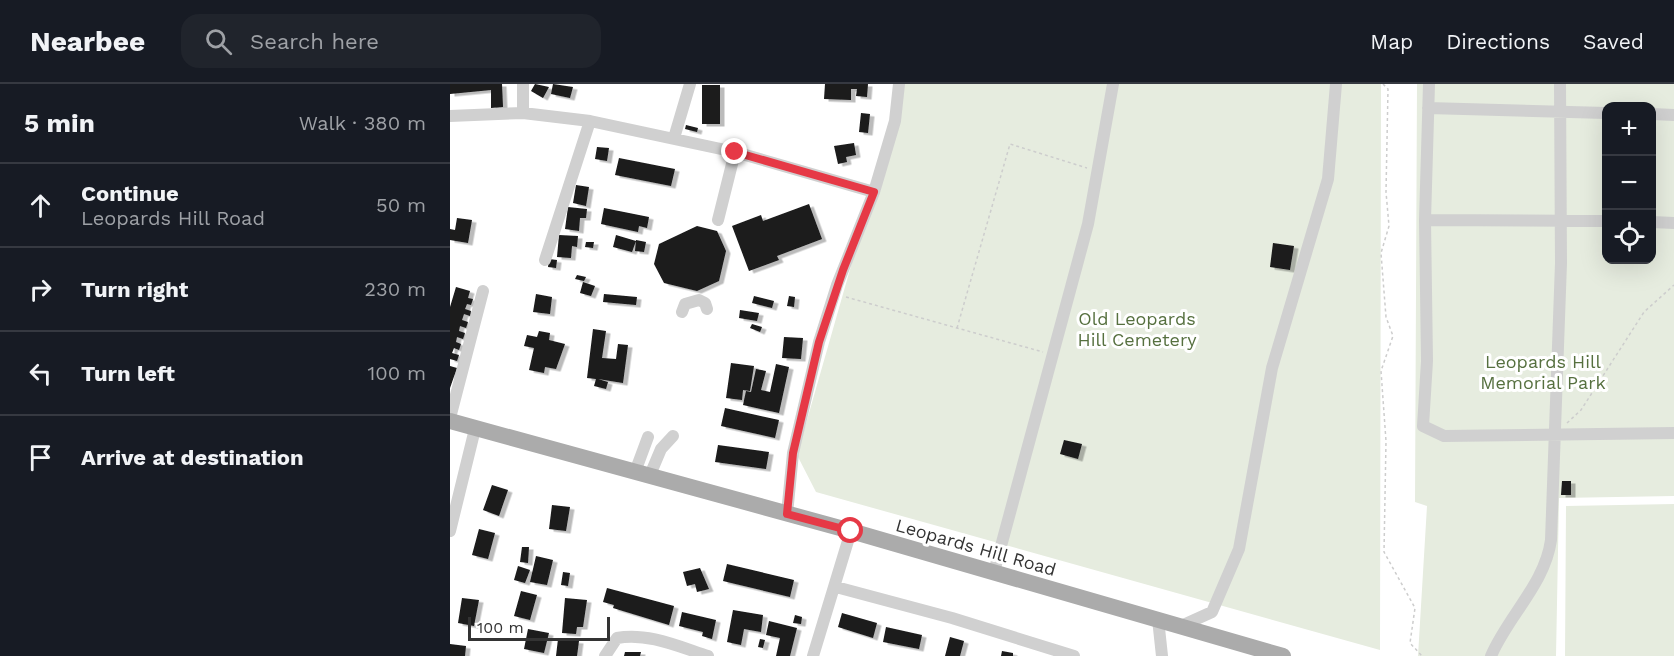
<!DOCTYPE html>
<html lang="en">
<head>
<meta charset="utf-8">
<style>
  :root { --surface:#171b24; --page:#20242c; --text:#f1f3f6; --muted:#9ea1a6; --line:#363941 }
  body { margin:0; font-family:"Work Sans",sans-serif; background:var(--page); color:var(--text) }
  .controls { position:absolute; right:18px; top:18px; display:grid; overflow:hidden; border-radius:12px; box-shadow:0 6px 24px #0002 }
  .controls button { width:54px; height:54px; display:grid; place-items:center; padding:0; border:0; border-bottom:2px solid var(--line); background:var(--surface); color:var(--text); font:30px sans-serif }
  .scale { position:absolute; left:18px; bottom:15px; width:142px; box-sizing:border-box; padding-left:6px; border:3px solid #333; border-top:0; font-size:16px; line-height:21px; white-space:nowrap; color:#333; -webkit-text-stroke:4px #fff; paint-order:stroke }
  .stop { position:absolute; width:18px; height:18px; margin:-14px; border:4px solid #e63946; border-radius:50%; background:#fff }
  .stop.end { background:#e63946; border-color:#fff; box-shadow:0 2px 6px #0008 }
  .list { margin:0; padding:0; list-style:none }
  h2 { display:flex; justify-content:space-between; align-items:center; height:78px; margin:0; padding:0 24px; font-size:26px }
  h2 small { font-size:20px; font-weight:400; color:var(--muted) }
  .list li { display:grid; grid-template-columns:39px 1fr auto; gap:18px; align-items:center; box-sizing:border-box; height:84px; padding:0 24px; border-top:2px solid var(--line) }
  .list b { display:block; font-size:22px; white-space:nowrap }
  .list p { margin:0; font-size:20px; white-space:nowrap; color:var(--muted) }
  .list em { font-size:20px; font-style:normal; color:var(--muted) }
  .icon { flex:none; width:33px; height:33px; fill:none; stroke:currentColor; stroke-width:2; stroke-linecap:round; stroke-linejoin:round }
  .map { position:relative; flex:none; width:1224px; height:572px; overflow:hidden }
  header { display:flex; align-items:center; gap:36px; box-sizing:border-box; height:84px; padding:0 30px; background:var(--surface); border-bottom:2px solid var(--line) }
  header strong { font-size:28px }
  nav { display:flex; gap:33px; margin-inline-start:auto; font-size:21px }
  .search { width:420px; height:54px; background:var(--page); display:flex; align-items:center; gap:15px; box-sizing:border-box; padding:0 21px; border-radius:18px; color:var(--muted); font-size:22px }
  main { display:flex }
  aside { flex:1; background:var(--surface) }
  .map>svg:first-child { display:block }
</style>
</head>
<body>
<header>
<strong>Nearbee</strong>
<div class="search"><svg class="icon" aria-label="search" viewBox="0 0 24 24"><circle cx="10" cy="10" r="6"/><path d="M15 15l6 6"/></svg>Search here</div>
<nav><a>Map</a><a>Directions</a><a>Saved</a></nav>
</header>
<main>
<aside>
<h2>5 min<small>Walk · 380 m</small></h2>
<ul class="list">
<li><svg class="icon" aria-label="ahead" viewBox="0 0 24 24"><path d="M12 20V5M6 11l6-6 6 6"/></svg><div><b>Continue</b><p>Leopards Hill Road</p></div><em>50 m</em></li>
<li><svg class="icon" aria-label="right" viewBox="0 0 24 24"><path d="M7 20v-9h11M14 6l5 5-5 5"/></svg><div><b>Turn right</b></div><em>230 m</em></li>
<li><svg class="icon" aria-label="left" viewBox="0 0 24 24"><path d="M17 20v-9H6M10 6l-5 5 5 5"/></svg><div><b>Turn left</b></div><em>100 m</em></li>
<li><svg class="icon" aria-label="arrive" viewBox="0 0 24 24"><path d="M6 21V4h12l-3 4 3 4H6"/></svg><div><b>Arrive at destination</b></div></li>
</ul>
</aside>
<div class="map">
<svg width="1224" height="572" viewBox="0 0 1224 572">
  <defs>
    <filter id="shadow"><feDropShadow dx="4.5" dy="2.5" stdDeviation="0" flood-color="#0004"/></filter>
  </defs>
  <rect width="100%" height="100%" fill="#fff"/>
  <path fill="#e6ecdf" fill-rule="evenodd" d="M453,0h478l-1,566 -564,-158 -19,-37z
    M967,0h257v412l-115,2 -3,158h-138l9,-150 -12,-4zM1156,22h46v154h-46z
    M1224,420v152h-109l1,-150z"/>
  <path fill="#1a1a1a" filter="url(#shadow)" d="M0,0h52l1,23 -12,1v-18l-41,4z
    M85,0l14,3 -6,11 -12,-7z
    M103,0l20,3 -3,11 -19,-4z
    M375,0h43l-1,13 -11,-1 1,-7h-6v11l-27,-1z
    M252,1h18v39h-18z
    M411,29l9,1 -2,19 -9,-1z
    M236,41l12,3 -1,4 -12,-3z
    M404,59l2,12 -10,2 1,5 -9,2 -4,-18z
    M147,63l12,1 -2,13 -12,-2z
    M169,74l56,11 -4,17 -56,-11z
    M126,101l13,2 -3,19 -13,-3z
    M359,120l13,35 -45,17 2,4 -30,11 -17,-45 29,-11 2,6z
    M118,123l19,2 -1,9h-6l-1,13 -14,-2z
    M154,124l45,9 -2,11 -8,-2 -1,6 -37,-8z
    M7,134l15,2 -4,23 -18,-3v-11l5,1z
    M247,142l20,5 9,20 -7,30 -22,10 -33,-8 -10,-19 5,-20z
    M109,151l19,1 -1,11 -5,-1 -1,12 -14,-1z
    M166,151l20,6 -4,11 -19,-5z
    M186,156l10,2 -2,10 -9,-1z
    M136,158h8l-1,6 -8,-1z
    M823,159l21,3 -4,24 -20,-3z
    M99,175l8,1 -1,8 -8,-1z
    M127,191l9,2 -2,4 -9,-2z
    M133,198l12,4 -4,10 -11,-3z
    M6,203l14,4 -2,7 5,1 -2,6 -4,-1 -2,5 6,2 -1,5 -6,-2 -2,6 6,2 -2,6 -6,-2 -1,5 6,2 -2,6 -6,-2 -1,5 5,2 -2,6 -5,-2 -2,5 7,2 -2,6 -7,-2v-52z
    M86,210l16,3 -2,17 -17,-2z
    M154,210l33,3 -1,8 -33,-3z
    M304,212l20,5 -2,7 -20,-5z
    M339,212l6,1 -1,10 -7,-1z
    M290,226l19,3 -2,8 -18,-3z
    M302,240l10,3 -2,5 -10,-4z
    M143,245l13,2 -4,27 14,1 2,-15 10,1 -5,38 -25,-4 10,3 -2,7 -12,-3 2,-7 -9,-1z
    M89,247l11,2 -1,7 16,4 -9,25 -11,-2 -1,6 -15,-3 5,-22 -10,-2 3,-11 10,2z
    M334,253l19,1 -2,21 -19,-1z
    M281,279l23,3 -4,25 -7,-1 -1,10 -16,-2z
    M326,280l13,3 -10,46 -36,-8 3,-14 5,1 5,-23 10,2 -5,19 9,2z
    M0,282l7,2 -7,20z
    M275,324l54,12 -4,18 -54,-12z
    M614,356l18,4 -4,15 -18,-5z
    M268,361l51,7 -3,17 -51,-7z
    M1112,397h9v14h-10z
    M42,401l16,5 -9,26 -16,-6z
    M102,421l18,2 -4,24 -17,-2z
    M29,445l16,4 -7,26 -16,-4z
    M72,463h7l-1,16 -8,-1z
    M86,472l17,4 -6,25 -17,-3z
    M277,480l67,16 -4,17 -67,-16z
    M68,482l12,4 -5,13 -11,-3z
    M250,484l9,21 -12,3 -2,-8 -8,2 -4,-14z
    M113,488l7,1 -2,13 -7,-1z
    M157,504l67,18 -5,19 -56,-17 1,-3 -11,-3z
    M71,507l16,4 -7,25 -16,-4z
    M12,514l17,2 -5,26 -16,-3z
    M115,514l22,2 -4,27h-6l-1,7 -14,-1z
    M283,526l30,5 -2,17 -17,-3 -3,16 -14,-3z
    M232,528l34,8 -4,19 -10,-3 1,-4 -24,-6z
    M392,529l35,10 -4,15 -35,-11z
    M345,531l7,2 -1,7 -8,-1z
    M319,537l28,7 -7,28h-14l4,-18 -14,-3z
    M436,543l36,8 -3,14 -36,-7z
    M78,545l21,4 -5,20 -20,-4z
    M500,553l14,4 -4,15h-15z
    M108,555l21,2 -2,15h-21z
    M310,555l5,1 -2,8 -5,-1z
    M0,560l16,2 -1,10h-15z
    M552,567l11,2v3h-12z
    M175,568h16l-1,4h-16z"/>
  <g fill="none" stroke-linecap="round" stroke-linejoin="round">
    <path stroke="#cdcdcd" stroke-width="1.5" stroke-dasharray="3 3" stroke-linecap="butt" d="M933,0l5,5 -2,103 3,34 -8,27 5,64 7,19 -12,35 5,70 -2,111 31,56 -5,35 12,13
      M396,213l197,55
      M507,244l53,-184 77,24
      M1117,339l14,-13 63,-98 30,-27"/>
    <path stroke="#d0d0d0" stroke-width="12" d="M73,0v29
      M978,24l178,5
      M1202,30l22,1
      M0,32l73,-3 67,8 145,31 139,40
      M224,54l16,-54
      M268,136l17,-68
      M975,136l4,-136
      M1156,137l-181,-1 2,141 -4,65 21,10 230,-3
      M1202,138l22,1
      M95,176l45,-139
      M232,228l3,-8 14,-4 6,3 2,6
      M0,334l33,-127
      M185,388l13,-35
      M200,391l11,-26 12,-13
      M337,430l6,-61 26,-111 18,-57 37,-93 21,-71 4,-37
      M0,447l25,-102
      M544,488l94,-348 25,-140
      M386,503l116,31 122,38
      M708,535l4,37
      M731,542l31,-14 27,-63 33,-181 56,-189 8,-95
      M155,572l12,-18c30,-6 63,9 91,18
      M363,572l38,-125
      M1041,572c17,-40 54,-72 60,-116l10,-277 -1,-179"/>
    <path stroke="#ababab" stroke-width="16" d="M0,337l401,110 432,125"/>
  </g>
  <g fill="none" stroke-linecap="round" stroke-linejoin="round">
    <path stroke="#e63946" stroke-width="8" d="M285,68l139,40 -31,78 -24,72 -26,111 -6,61 64,17"/>
  </g>
  <g text-anchor="middle" dominant-baseline="central" stroke-width="6" stroke-linejoin="round" paint-order="stroke">
    <g font-size="18" fill="#56703f" stroke="#fff">
      <text x="687" y="234">Old Leopards<tspan x="687" dy="21">Hill Cemetery</tspan></text>
      <text x="1093" y="277">Leopards Hill<tspan x="1093" dy="21">Memorial Park</tspan></text>
    </g>
    <g font-size="18" fill="#333" stroke="#fff">
      <text transform="translate(526 463) rotate(16)">Leopards Hill Road</text>
    </g>
  </g>
</svg>
<div class="controls">
<button>+</button>
<button>−</button>
<button><svg class="icon" aria-label="locate" viewBox="0 0 24 24"><circle cx="12" cy="12" r="6"/><path d="M12 2v4M12 18v4M2 12h4M18 12h4"/></svg></button>
</div>
<div class="scale">100 m</div>
<div class="stop" style="left:401px;top:447px"></div>
<div class="stop end" style="left:285px;top:68px"></div>
</div>
</main>
</body>
</html>
